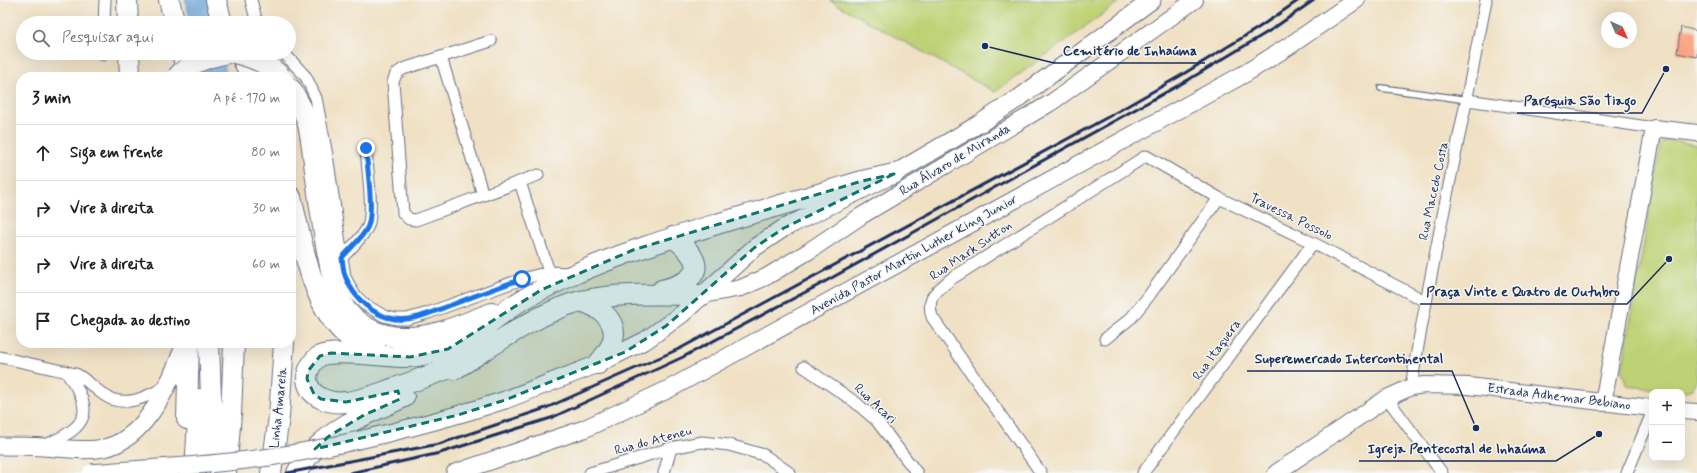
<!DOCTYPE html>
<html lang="pt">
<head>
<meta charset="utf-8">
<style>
  :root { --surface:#fff; --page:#f6f6f6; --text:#202124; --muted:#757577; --line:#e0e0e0 }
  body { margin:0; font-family:Mynerve,sans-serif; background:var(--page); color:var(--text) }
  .controls { position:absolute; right:12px; bottom:12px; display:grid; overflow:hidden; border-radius:8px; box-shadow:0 4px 16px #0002 }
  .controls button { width:36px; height:36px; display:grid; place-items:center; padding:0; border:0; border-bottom:1px solid var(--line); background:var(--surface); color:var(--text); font:20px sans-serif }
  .compass { position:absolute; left:1601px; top:12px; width:36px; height:36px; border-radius:50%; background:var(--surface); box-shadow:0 4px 16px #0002; rotate:135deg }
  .stop { position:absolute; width:12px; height:12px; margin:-9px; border:3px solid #1a73e8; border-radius:50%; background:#fff }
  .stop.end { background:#1a73e8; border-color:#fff; box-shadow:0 1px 4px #0008 }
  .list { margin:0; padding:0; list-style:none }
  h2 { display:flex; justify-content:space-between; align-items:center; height:52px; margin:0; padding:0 16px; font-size:17px }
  h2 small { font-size:13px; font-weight:400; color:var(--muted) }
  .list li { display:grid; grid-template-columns:26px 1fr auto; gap:12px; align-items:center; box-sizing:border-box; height:56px; padding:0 16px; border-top:1px solid var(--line) }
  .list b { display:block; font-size:15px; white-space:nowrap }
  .list em { font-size:13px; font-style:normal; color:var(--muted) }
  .icon { flex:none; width:22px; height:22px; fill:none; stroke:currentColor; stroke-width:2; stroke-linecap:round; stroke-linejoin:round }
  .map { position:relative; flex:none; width:1697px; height:473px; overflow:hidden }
  .search { position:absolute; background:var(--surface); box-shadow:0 4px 16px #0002; left:16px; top:16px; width:280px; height:44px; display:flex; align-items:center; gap:10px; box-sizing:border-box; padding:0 14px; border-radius:22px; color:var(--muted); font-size:15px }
  .panel { position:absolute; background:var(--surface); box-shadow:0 4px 16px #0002; left:16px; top:72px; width:280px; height:276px; border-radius:16px }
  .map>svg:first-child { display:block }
</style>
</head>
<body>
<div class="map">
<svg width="1697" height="473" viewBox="0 0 1697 473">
  <rect width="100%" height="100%" fill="#f6f6f2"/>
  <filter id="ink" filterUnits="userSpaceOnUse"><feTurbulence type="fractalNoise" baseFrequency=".025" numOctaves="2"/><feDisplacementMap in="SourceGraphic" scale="8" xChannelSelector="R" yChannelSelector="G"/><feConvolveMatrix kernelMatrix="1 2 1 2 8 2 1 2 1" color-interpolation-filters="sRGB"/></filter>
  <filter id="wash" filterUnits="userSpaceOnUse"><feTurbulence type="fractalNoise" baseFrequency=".012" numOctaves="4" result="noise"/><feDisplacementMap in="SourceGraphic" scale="16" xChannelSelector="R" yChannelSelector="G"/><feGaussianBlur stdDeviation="0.9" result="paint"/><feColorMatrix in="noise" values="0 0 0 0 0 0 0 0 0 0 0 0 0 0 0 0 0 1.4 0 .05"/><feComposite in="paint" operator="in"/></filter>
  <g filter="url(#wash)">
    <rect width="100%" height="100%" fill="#f0e1c4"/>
    <path fill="#bed275" stroke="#6c806a" d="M829,0h293l-127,92z
      M1669,140l28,5v236l-5,8 -6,2 -52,-4 -8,-3 -4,-13 38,-223 2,-5z"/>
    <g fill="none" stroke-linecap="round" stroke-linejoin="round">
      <path stroke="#67a1d7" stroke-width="25" d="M197,0l6,23
        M210,53l5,24"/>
    </g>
    <g id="blocks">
      <path fill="#f9a583" d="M1681,27l16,4v26l-20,-4z"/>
    </g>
  </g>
  <g filter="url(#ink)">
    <use href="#blocks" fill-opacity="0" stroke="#666d82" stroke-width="1"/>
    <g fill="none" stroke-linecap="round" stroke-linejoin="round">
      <defs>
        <path id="lane" d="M1381,88l87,12"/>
        <path id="street" d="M251,0l6,23
          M104,23l1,-23
          M491,41l-88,28 -7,5 -3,8 10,131 6,6 7,1 122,-45
          M284,53l22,24 10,21 11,57 18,122 9,17 10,10 20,12 12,3h11l21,-6 94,-34 27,-7 19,1
          M103,55v-2
          M441,57l42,138
          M1468,100l186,28
          M520,182l29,90
          M342,258c8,-10 21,-20 26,-32 6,-17 -1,-58 -2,-78
          M1105,339l26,-21 17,-21 71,-99
          M0,357l76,17c11,6 18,14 28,21 20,14 43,2 61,-8
          M804,367l51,35 21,18 41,53
          M1411,387c21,-130 51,-258 75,-387
          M1387,398l55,75
          M45,445c44,-18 51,-35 20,-74
          M590,473l81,-25 31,-6 27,3 35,10 26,18
          M664,473l7,-25
          M1041,473l-109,-156c-6,-21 4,-25 19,-38l195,-123 73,42 94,45 112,58
          M1143,473l170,-230
          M1627,473l25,-60"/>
        <path id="secondary" d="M703,295l38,-7 25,-11 43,-26 52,-35 191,-114 143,-102
          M1603,403l51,-275 43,5
          M1682,411l15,1
          M1276,473l111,-75 24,-11 13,-2 44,1 184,22"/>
        <path id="primary" d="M505,400l93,-36 48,-24 36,-26 72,-66 30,-20 110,-54 85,-50 40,-26 133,-98
          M0,446c14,0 29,0 43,1 20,1 41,5 61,1 43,-9 68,-68 81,-105
          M455,473l129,-44 85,-40 577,-316 43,-27 67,-46"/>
        <path id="highway" d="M127,0l1,23
          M169,0l6,23
          M216,0l6,23
          M129,53l1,24
          M182,53l6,24
          M239,53l13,24
          M291,89c6,10 12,20 16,32 4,13 5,28 7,42 4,31 8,62 14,93 3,15 6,32 13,46 13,24 41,36 66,35 29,0 58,-14 85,-24
          M291,197c10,41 21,108 53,136 11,9 22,14 35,20
          M662,290c40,-10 45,-27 11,-53
          M580,301c19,5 40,20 32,42 -3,8 -9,15 -14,21
          M209,343l4,104 7,26
          M466,362c-24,9 -47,17 -71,26 -15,5 -32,12 -49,14 -16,2 -37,-4 -39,-23 0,-9 6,-19 13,-23 13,-7 68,1 86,1 14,0 27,-4 39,-8 25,-8 45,-27 66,-42 20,-14 44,-24 66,-34 50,-22 101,-37 153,-53 44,-13 88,-26 132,-39l32,-7
          M455,369c36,-22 85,-58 126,-68 40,-9 82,-6 122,-6
          M187,419l2,-76
          M195,473l4,-74
          M226,473l5,-59 3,-71
          M271,473l8,-56 5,-74
          M297,473c4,-9 12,-18 19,-25 29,-28 53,-34 88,-51"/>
      </defs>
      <use href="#lane" stroke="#666d82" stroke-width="8"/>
      <use href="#street" stroke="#666d82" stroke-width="13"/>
      <use href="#secondary" stroke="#666d82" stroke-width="18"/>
      <use href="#primary" stroke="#666d82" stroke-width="19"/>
      <use href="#highway" stroke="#666d82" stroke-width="22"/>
      <use href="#lane" stroke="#fff" stroke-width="5.5"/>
      <use href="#street" stroke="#fff" stroke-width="11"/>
      <use href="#secondary" stroke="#fff" stroke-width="16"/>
      <use href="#primary" stroke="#fff" stroke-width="17"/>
      <use href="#highway" stroke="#fff" stroke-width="20"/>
      <path stroke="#1b2f5e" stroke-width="3" d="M287,473l152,-29 107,-36 135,-60 427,-231 72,-41 78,-48 41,-28
        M350,473l90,-20 111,-35 132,-61 134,-71 371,-206 83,-50 43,-30"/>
      <defs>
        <path id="primary-bridge" d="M91,473c75,-6 152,-9 226,-24 64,-13 127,-29 188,-49"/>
        <path id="highway-bridge" d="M234,53c18,4 35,10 47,24
          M177,77c13,-15 33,-21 52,-24"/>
      </defs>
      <use href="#primary-bridge" stroke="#666d82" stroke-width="19" stroke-linecap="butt"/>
      <use href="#highway-bridge" stroke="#666d82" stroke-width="22" stroke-linecap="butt"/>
      <use href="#primary-bridge" stroke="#fff" stroke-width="17"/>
      <use href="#highway-bridge" stroke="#fff" stroke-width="20"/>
    </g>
  </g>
  <g fill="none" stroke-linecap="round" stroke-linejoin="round" filter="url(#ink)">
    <path stroke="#1a73e8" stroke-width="5" d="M366,148c1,20 8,61 2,78 -5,12 -18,22 -26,32 1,6 1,14 4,20 8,20 27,38 49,41 19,3 41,-9 59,-15 23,-9 45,-17 68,-25"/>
  </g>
  <path fill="#0f766e" fill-opacity="0.2" stroke="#0f766e" stroke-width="3" stroke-dasharray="8 5" stroke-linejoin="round" d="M894,174l-110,54 -30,20 -88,78 -41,26 -120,48 -47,15 -143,34 14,-13 35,-21 36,-16 -2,-8 -52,11 -25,-3 -7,-5 -7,-15 1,-8 12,-15 11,-3 79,4 38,-8 93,-59 92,-40 229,-69z"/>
  <g text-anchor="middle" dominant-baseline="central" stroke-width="3" stroke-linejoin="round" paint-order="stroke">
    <g font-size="13" fill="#1b2f5e" stroke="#f6f6f2">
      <text transform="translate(955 160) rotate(-31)">Rua Álvaro de Miranda</text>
      <text transform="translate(1434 191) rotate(-78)">Rua Macedo Costa</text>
      <text transform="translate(1291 217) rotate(26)">Travessa Possolo</text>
      <text transform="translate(971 251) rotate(-34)">Rua Mark Sutton</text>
      <text transform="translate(914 255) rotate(-29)">Avenida Pastor Martin Luther King Junior</text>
      <text transform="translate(1217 350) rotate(-54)">Rua Itaquera</text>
      <text transform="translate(1559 397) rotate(7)">Estrada Adhemar Bebiano</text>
      <text transform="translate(875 404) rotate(43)">Rua Acari</text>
      <text transform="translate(279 408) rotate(-84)">Linha Amarela</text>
      <text transform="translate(653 441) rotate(-15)">Rua do Ateneu</text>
    </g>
  </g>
  <path fill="none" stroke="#1b2f5e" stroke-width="1.5" d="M985 46L1054 63H1205M1666 69L1642 113H1517M1669 259L1627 304H1420M1476 428L1452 371H1247M1599 434L1556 461H1359"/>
  <g fill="#1b2f5e" stroke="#f6f6f2" stroke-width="1.5">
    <circle cx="985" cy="46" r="4"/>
    <circle cx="1666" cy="69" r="4"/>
    <circle cx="1669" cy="259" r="4"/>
    <circle cx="1476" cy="428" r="4"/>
    <circle cx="1599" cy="434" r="4"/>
  </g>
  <g font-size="14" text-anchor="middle" font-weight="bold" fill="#1b2f5e" stroke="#f6f6f2" stroke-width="3" stroke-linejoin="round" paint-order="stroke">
    <text x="1130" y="55">Cemitério de Inhaúma</text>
    <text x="1580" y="105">Paróquia São Tiago</text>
    <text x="1523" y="296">Praça Vinte e Quatro de Outubro</text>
    <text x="1349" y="363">Superemercado Intercontinental</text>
    <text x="1457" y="453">Igreja Pentecostal de Inhaúma</text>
  </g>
</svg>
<div class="controls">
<button>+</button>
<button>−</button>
</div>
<svg class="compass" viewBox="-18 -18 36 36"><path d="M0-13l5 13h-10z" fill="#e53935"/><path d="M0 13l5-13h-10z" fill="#757577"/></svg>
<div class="stop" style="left:522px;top:279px"></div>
<div class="stop end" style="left:366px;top:148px"></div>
<div class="search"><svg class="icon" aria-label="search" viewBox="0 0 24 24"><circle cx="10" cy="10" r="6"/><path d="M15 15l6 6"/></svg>Pesquisar aqui</div>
<section class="panel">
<h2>3 min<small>A pé · 170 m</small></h2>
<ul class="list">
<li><svg class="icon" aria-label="ahead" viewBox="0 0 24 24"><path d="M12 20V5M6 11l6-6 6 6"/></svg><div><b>Siga em frente</b></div><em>80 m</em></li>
<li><svg class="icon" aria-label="right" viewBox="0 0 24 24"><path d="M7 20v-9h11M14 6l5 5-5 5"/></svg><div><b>Vire à direita</b></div><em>30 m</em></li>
<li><svg class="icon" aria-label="right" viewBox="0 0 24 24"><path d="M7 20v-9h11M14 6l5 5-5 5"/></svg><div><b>Vire à direita</b></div><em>60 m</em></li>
<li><svg class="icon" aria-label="arrive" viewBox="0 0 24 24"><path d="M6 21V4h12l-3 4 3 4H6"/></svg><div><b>Chegada ao destino</b></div></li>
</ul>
</section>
</div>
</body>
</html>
